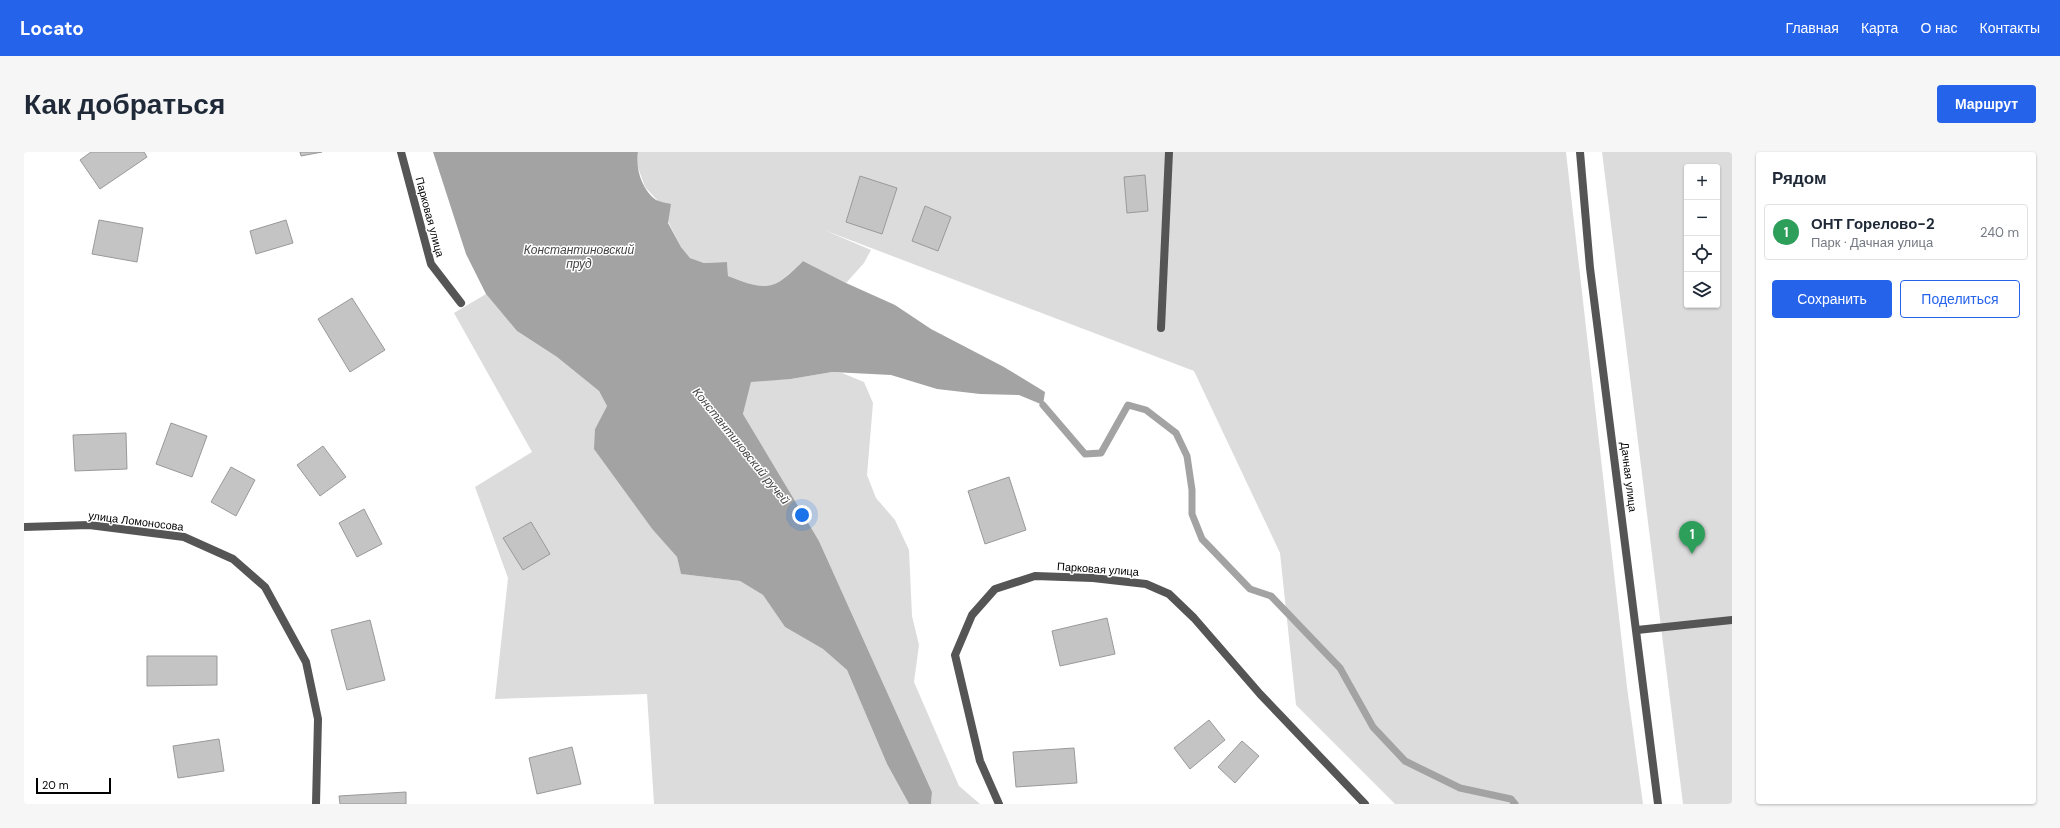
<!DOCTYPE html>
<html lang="ru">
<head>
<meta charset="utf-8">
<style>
  :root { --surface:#fff; --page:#f6f6f7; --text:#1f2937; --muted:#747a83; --line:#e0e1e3; --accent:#2563eb }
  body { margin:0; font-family:"DM Sans",sans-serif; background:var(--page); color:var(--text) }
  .controls { position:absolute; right:12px; top:12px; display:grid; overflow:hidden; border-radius:4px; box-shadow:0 1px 3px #0004 }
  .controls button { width:36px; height:36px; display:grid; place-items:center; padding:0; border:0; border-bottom:1px solid var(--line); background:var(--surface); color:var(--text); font:20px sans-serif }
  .scale { position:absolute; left:12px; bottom:10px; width:75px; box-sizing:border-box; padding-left:4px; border:2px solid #000; border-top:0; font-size:11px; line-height:14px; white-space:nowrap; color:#000; -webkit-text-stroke:3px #fff; paint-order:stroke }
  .you { position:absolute; left:778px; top:363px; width:14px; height:14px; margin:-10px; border:3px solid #fff; border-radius:50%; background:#1a73e8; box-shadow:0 0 0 6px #1a73e833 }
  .badge { display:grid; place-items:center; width:26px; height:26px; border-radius:50%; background:var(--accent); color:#fff; font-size:13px; font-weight:700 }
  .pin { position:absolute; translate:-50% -33px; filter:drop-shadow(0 1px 2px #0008) }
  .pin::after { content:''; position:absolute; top:21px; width:14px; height:12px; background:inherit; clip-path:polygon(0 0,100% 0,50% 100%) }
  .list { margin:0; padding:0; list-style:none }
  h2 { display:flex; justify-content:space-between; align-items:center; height:52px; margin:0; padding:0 16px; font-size:17px }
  h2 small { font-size:13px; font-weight:400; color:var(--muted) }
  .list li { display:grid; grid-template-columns:26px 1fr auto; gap:12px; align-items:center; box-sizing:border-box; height:56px; margin:0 8px 8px; padding:0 8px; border:1px solid var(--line); border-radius:4px }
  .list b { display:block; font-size:15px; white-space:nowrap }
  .list p { margin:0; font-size:13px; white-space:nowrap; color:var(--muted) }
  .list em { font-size:13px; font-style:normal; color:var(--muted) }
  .actions { display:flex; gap:8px; padding:12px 16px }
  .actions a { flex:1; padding:9px 0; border:1px solid var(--accent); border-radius:4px; text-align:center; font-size:14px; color:var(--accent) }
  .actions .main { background:var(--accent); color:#fff }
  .icon { flex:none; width:22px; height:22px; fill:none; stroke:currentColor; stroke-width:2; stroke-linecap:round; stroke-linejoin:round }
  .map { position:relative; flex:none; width:1708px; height:652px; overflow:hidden; border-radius:4px }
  header { display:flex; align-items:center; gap:24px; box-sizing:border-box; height:56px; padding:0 20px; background:var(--accent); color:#fff }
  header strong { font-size:19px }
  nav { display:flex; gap:22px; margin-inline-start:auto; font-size:14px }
  .intro { display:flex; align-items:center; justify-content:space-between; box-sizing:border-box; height:96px; padding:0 24px }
  h1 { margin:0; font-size:28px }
  .button { padding:10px 18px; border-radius:4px; background:var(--accent); color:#fff; font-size:14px; font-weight:700 }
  main { display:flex; gap:24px; padding:0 24px }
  aside { flex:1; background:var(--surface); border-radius:4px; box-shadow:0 1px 3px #0004 }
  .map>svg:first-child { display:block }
</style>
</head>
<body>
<header>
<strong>Locato</strong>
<nav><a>Главная</a><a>Карта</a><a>О нас</a><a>Контакты</a></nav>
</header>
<div class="intro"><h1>Как добраться</h1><a class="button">Маршрут</a></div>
<main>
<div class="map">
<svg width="1708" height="652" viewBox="0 0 1708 652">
  <rect width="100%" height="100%" fill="#fff"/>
  <path fill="#dcdcdc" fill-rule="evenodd" d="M614,0h928l61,535 16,117h-248l-99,-99 -16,-152 -86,-182 -370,-141 47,20 -7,13 -18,20 -43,-22c-30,29 -35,31 -75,15l-1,-14 -23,1 -14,-5 -9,-11 -24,-47 -12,-13 -9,-25z
    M1578,0h130v652h-49zM1663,15h30v138h-30z
    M462,142l31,37 40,26 42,34 8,15 -12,23 58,101 24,27 4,17 59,7 23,14 22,32 38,22 24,21 40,94 22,40h-255l-7,-110 -152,5 13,-121 -33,-91 57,-35 -78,-139z
    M808,220l10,1 22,9 9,21 -6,72 9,23 19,22 14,30 3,66 7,29 -5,37 45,104 21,18h-49l1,-12 -113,-251 -76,-127 8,-33 40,-2z"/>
  <path fill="#a3a3a3" d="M409,0h205c-3,16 4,38 18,48 4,2 11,3 15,4l-3,19 13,24 9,11 14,5 23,-1 1,14c40,16 46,14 75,-15l43,22 49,22 36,24 73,38 41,25 -2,13 -24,-10 -39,-1 -43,-5 -46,-14 -59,-3 -41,7 -40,3 -8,32 76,127 113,251 -1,12h-22l-22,-40 -40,-94 -24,-21 -38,-22 -22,-32 -23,-14 -59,-7 -4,-17 -24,-27 -59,-81 1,-20 12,-23 -8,-15 -42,-34 -40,-26 -31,-37 -20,-40z"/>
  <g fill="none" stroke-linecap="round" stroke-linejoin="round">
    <path stroke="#a3a3a3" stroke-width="7" d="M1019,253l42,49 16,-1 27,-48 18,5 30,23 11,23 5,34v24l10,25 48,50 21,7 69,72 33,59 32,34 55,27 51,11 4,5"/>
  </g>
  <path fill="#c4c4c4" stroke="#999" d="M67,0h53l3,5 -47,32 -20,-29z
    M276,0h22l-21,4z
    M1121,23l3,36 -21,2 -3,-36z
    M836,24l37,12 -15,46 -36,-12z
    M901,54l26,11 -13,34 -26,-10z
    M75,68l44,8 -6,34 -45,-8z
    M262,68l7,23 -37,11 -6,-23z
    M328,146l33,52 -35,22 -32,-53z
    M147,271l36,13 -15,41 -36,-13z
    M102,281l1,36 -52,2 -2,-36z
    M299,294l23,31 -26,19 -23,-31z
    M207,315l24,13 -19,36 -25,-14z
    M985,325l17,53 -41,14 -17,-53z
    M340,357l18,35 -25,13 -18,-34z
    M507,370l19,32 -27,16 -20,-32z
    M1083,466l8,36 -55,12 -8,-35z
    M346,468l15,60 -38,10 -16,-60z
    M123,504h70v29l-70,1z
    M1185,568l16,20 -35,29 -16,-21z
    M195,587l5,32 -46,7 -5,-32z
    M1218,589l17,15 -24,27 -17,-16z
    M548,595l9,37 -44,10 -8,-36z
    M1050,596l3,35 -61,4 -3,-35z
    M382,640v12h-66l-1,-8z"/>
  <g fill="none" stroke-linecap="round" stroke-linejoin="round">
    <path stroke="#555" stroke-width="8" d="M1613,478l95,-10"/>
    <path stroke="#555" stroke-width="8" d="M377,0l30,112 30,39
      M1556,0l10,116 68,536
      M1137,176l8,-176
      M0,375l65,-2 95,12 49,22 32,28 41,75 12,57 -2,85
      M975,652l-19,-43 -25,-106 17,-40 23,-26 40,-13 58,2 53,6 23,10 25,24 66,76 105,110"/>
  </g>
  <g text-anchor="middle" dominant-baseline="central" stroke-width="3" stroke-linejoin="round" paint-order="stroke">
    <g font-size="11" fill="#000" stroke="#fff">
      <text transform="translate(406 65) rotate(75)">Парковая улица</text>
      <text transform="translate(1605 325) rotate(83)">Дачная улица</text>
      <text transform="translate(112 369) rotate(7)">улица Ломоносова</text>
      <text transform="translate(1074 417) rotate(4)">Парковая улица</text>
    </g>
    <g font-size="12" font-style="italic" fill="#444" stroke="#fff">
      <text x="555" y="98">Константиновский<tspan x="555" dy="14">пруд</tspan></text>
      <text transform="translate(717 294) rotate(51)">Константиновский ручей</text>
    </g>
  </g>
</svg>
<div class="controls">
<button>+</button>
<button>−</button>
<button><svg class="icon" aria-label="locate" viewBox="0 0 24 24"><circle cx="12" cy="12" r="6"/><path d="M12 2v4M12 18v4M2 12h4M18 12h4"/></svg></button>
<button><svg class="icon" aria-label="layers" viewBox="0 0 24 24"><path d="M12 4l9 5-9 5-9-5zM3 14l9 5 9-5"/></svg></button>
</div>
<div class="scale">20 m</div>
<div class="you"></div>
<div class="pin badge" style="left:1668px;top:402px;background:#2e9e5b">1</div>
</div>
<aside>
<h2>Рядом<small></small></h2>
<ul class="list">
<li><span class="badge" style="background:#2e9e5b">1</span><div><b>ОНТ Горелово-2</b><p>Парк · Дачная улица</p></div><em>240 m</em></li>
</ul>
<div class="actions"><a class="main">Сохранить</a><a>Поделиться</a></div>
</aside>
</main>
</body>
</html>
